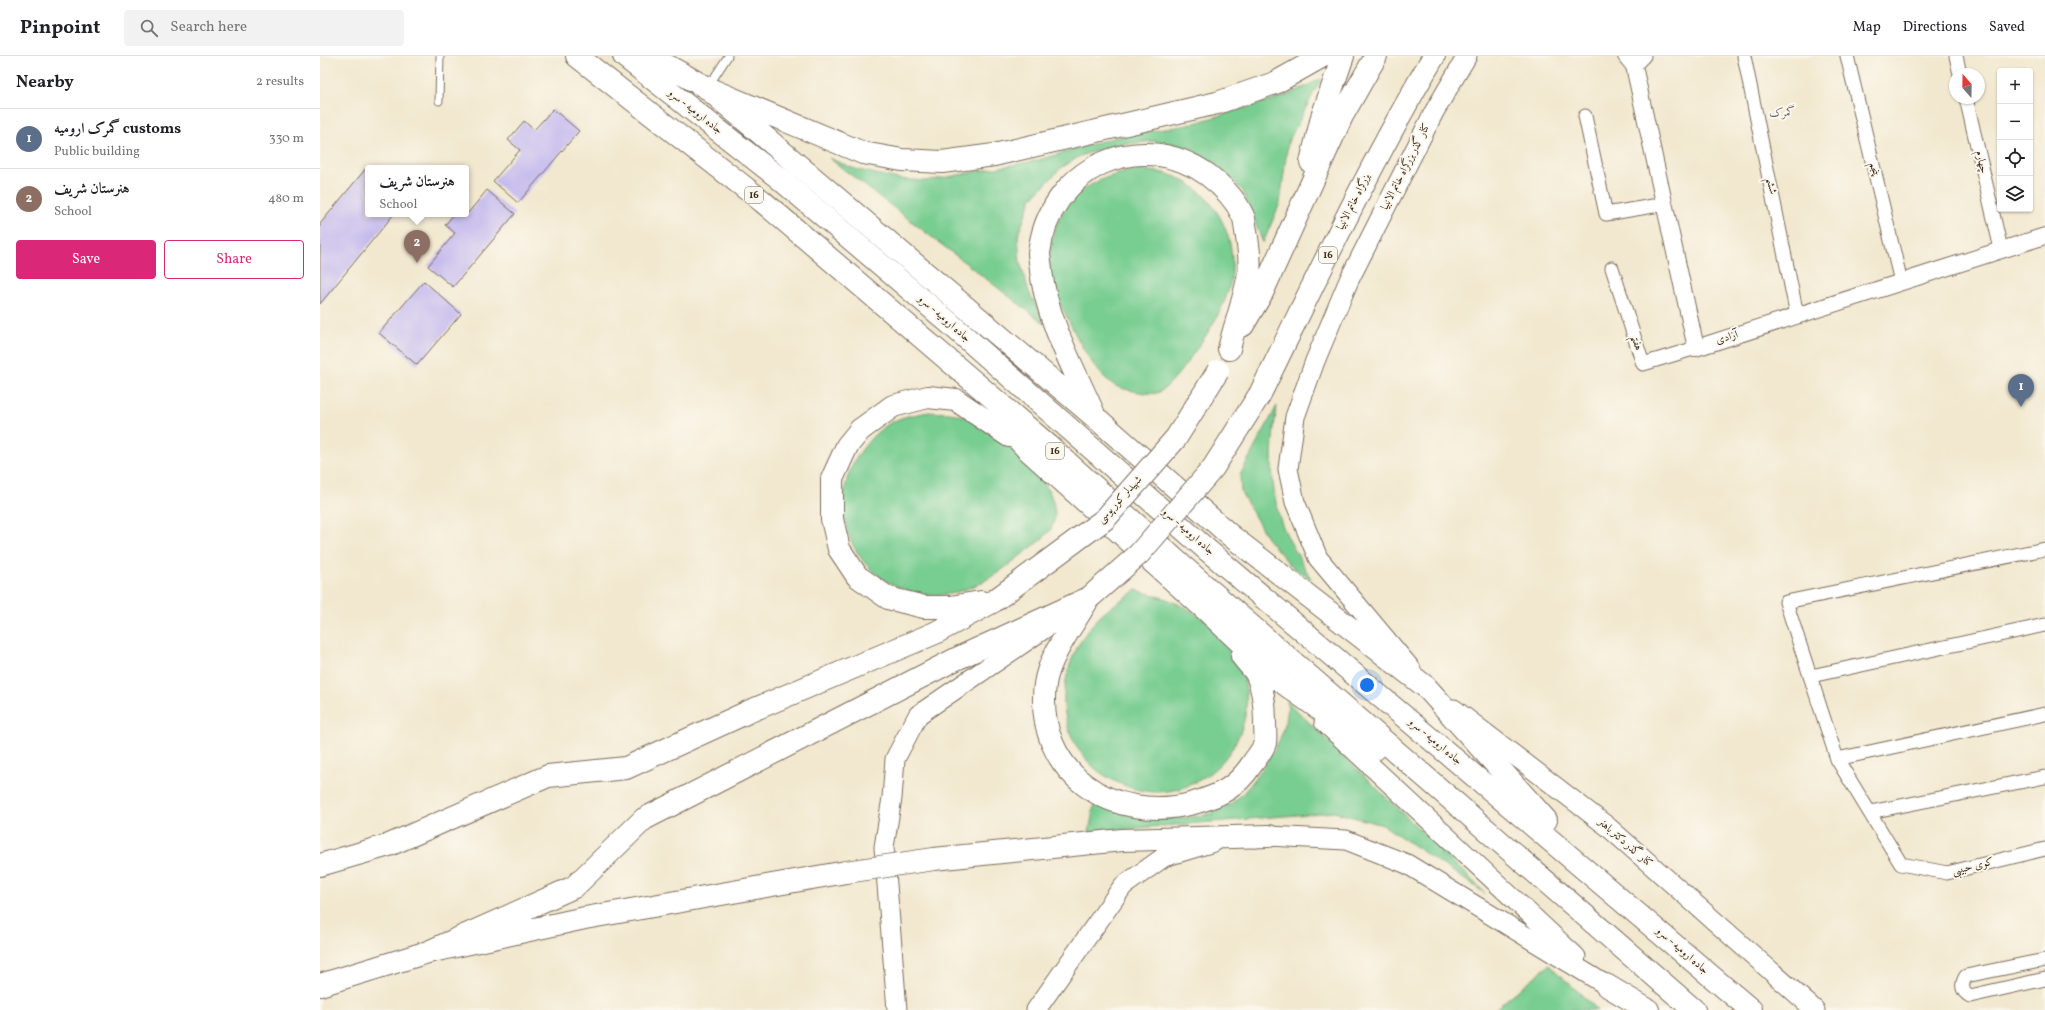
<!DOCTYPE html>
<html lang="en">
<head>
<meta charset="utf-8">
<style>
  :root { --surface:#fff; --page:#f2f2f2; --text:#202124; --muted:#757577; --line:#e0e0e0; --accent:#db2777 }
  body { margin:0; font-family:Vollkorn,Amiri,serif; background:var(--page); color:var(--text) }
  .controls { position:absolute; right:12px; top:12px; display:grid; overflow:hidden; border-radius:4px; box-shadow:0 1px 3px #0004 }
  .controls button { width:36px; height:36px; display:grid; place-items:center; padding:0; border:0; border-bottom:1px solid var(--line); background:var(--surface); color:var(--text); font:20px sans-serif }
  .compass { position:absolute; left:1629px; top:12px; width:36px; height:36px; border-radius:50%; background:var(--surface); box-shadow:0 1px 3px #0004; rotate:340deg }
  .you { position:absolute; left:1047px; top:629px; width:14px; height:14px; margin:-10px; border:3px solid #fff; border-radius:50%; background:#1a73e8; box-shadow:0 0 0 6px #1a73e833 }
  .badge { display:grid; place-items:center; width:26px; height:26px; border-radius:50%; background:var(--accent); color:#fff; font-size:13px; font-weight:700 }
  .pin { position:absolute; translate:-50% -33px; filter:drop-shadow(0 1px 2px #0008) }
  .pin::after { content:''; position:absolute; top:21px; width:14px; height:12px; background:inherit; clip-path:polygon(0 0,100% 0,50% 100%) }
  .popup { position:absolute; left:45px; top:109px; width:104px; height:52px; box-sizing:border-box; display:grid; place-content:center; border-radius:4px; background:var(--surface); filter:drop-shadow(0 1px 3px #0005); font-size:13px; white-space:nowrap; color:var(--muted) }
  .popup b { font-size:15px; color:var(--text) }
  .popup::after { content:''; position:absolute; left:50%; top:100%; margin-left:-8px; border:8px solid transparent; border-top-color:var(--surface) }
  .list { margin:0; padding:0; list-style:none }
  h2 { display:flex; justify-content:space-between; align-items:center; height:52px; margin:0; padding:0 16px; font-size:17px }
  h2 small { font-size:13px; font-weight:400; color:var(--muted) }
  .list li { display:grid; grid-template-columns:26px 1fr auto; gap:12px; align-items:center; box-sizing:border-box; height:60px; padding:0 16px; border-top:1px solid var(--line) }
  .list b { display:block; font-size:15px; white-space:nowrap }
  .list p { margin:0; font-size:13px; white-space:nowrap; color:var(--muted) }
  .list em { font-size:13px; font-style:normal; color:var(--muted) }
  .actions { display:flex; gap:8px; padding:12px 16px }
  .actions a { flex:1; padding:9px 0; border:1px solid var(--accent); border-radius:4px; text-align:center; font-size:14px; color:var(--accent) }
  .actions .main { background:var(--accent); color:#fff }
  .icon { flex:none; width:22px; height:22px; fill:none; stroke:currentColor; stroke-width:2; stroke-linecap:round; stroke-linejoin:round }
  .map { position:relative; flex:none; width:1725px; height:954px; overflow:hidden }
  header { display:flex; align-items:center; gap:24px; box-sizing:border-box; height:56px; padding:0 20px; background:var(--surface); border-bottom:1px solid var(--line) }
  header strong { font-size:19px }
  nav { display:flex; gap:22px; margin-inline-start:auto; font-size:14px }
  .search { width:280px; height:36px; background:var(--page); display:flex; align-items:center; gap:10px; box-sizing:border-box; padding:0 14px; border-radius:4px; color:var(--muted); font-size:15px }
  main { display:flex }
  aside { flex:1; background:var(--surface) }
  .map>svg:first-child { display:block }
</style>
</head>
<body>
<header>
<strong>Pinpoint</strong>
<div class="search"><svg class="icon" aria-label="search" viewBox="0 0 24 24"><circle cx="10" cy="10" r="6"/><path d="M15 15l6 6"/></svg>Search here</div>
<nav><a>Map</a><a>Directions</a><a>Saved</a></nav>
</header>
<main>
<aside>
<h2>Nearby<small>2 results</small></h2>
<ul class="list">
<li><span class="badge" style="background:#5c6f8a">1</span><div><b>گمرک ارومیه customs</b><p>Public building</p></div><em>330 m</em></li>
<li><span class="badge" style="background:#8d6e63">2</span><div><b>هنرستان شریف</b><p>School</p></div><em>480 m</em></li>
</ul>
<div class="actions"><a class="main">Save</a><a>Share</a></div>
</aside>
<div class="map">
<svg width="1725" height="954" viewBox="0 0 1725 954">
  <rect width="100%" height="100%" fill="#fbf7ec"/>
  <filter id="ink" filterUnits="userSpaceOnUse"><feTurbulence type="fractalNoise" baseFrequency=".025" numOctaves="2"/><feDisplacementMap in="SourceGraphic" scale="8" xChannelSelector="R" yChannelSelector="G"/><feConvolveMatrix kernelMatrix="1 2 1 2 8 2 1 2 1" color-interpolation-filters="sRGB"/></filter>
  <filter id="wash" filterUnits="userSpaceOnUse"><feTurbulence type="fractalNoise" baseFrequency=".012" numOctaves="4" result="noise"/><feDisplacementMap in="SourceGraphic" scale="16" xChannelSelector="R" yChannelSelector="G"/><feGaussianBlur stdDeviation="0.9" result="paint"/><feColorMatrix in="noise" values="0 0 0 0 0 0 0 0 0 0 0 0 0 0 0 0 0 1.4 0 .05"/><feComposite in="paint" operator="in"/></filter>
  <g filter="url(#wash)">
    <rect width="100%" height="100%" fill="#f2e8cf"/>
    <path fill="#78cd91" stroke="#5a7c58" d="M1001,23l-33,63 -8,61 -17,40 -20,-52 -26,-26 -29,-18 -33,-6 -42,4 -33,11 -19,12 -30,31 -13,37 2,26 9,30 16,32 -216,-166 26,11 43,10 28,2 113,-21 77,-23 72,-12 100,-30z
      M819,114c9,1 19,1 28,4 42,12 68,55 65,97 -1,26 -22,60 -37,80 -8,11 -25,37 -38,42 -7,2 -38,-4 -43,-8 -26,-18 -39,-54 -54,-81 -21,-37 -11,-91 26,-116 16,-11 34,-15 53,-18z
      M957,350c-6,39 -8,75 3,113 6,18 22,43 31,60l-19,-12 -25,-29 -26,-46 -1,-17z
      M609,356c10,1 21,0 30,3 35,9 114,74 92,114 -5,8 -27,24 -35,30 -25,21 -57,39 -91,36 -6,0 -12,-3 -18,-5 -62,-18 -83,-94 -43,-143 9,-12 21,-23 35,-28 9,-4 20,-5 30,-7z
      M816,534c13,4 28,7 40,13 17,7 37,22 49,35 10,12 16,27 19,41 14,55 -31,114 -90,113 -16,-1 -31,-6 -45,-14 -26,-14 -42,-42 -45,-71 -2,-34 14,-72 40,-94 10,-9 21,-15 32,-23z
      M967,645l198,192 -102,-68 -49,-13 -245,20 5,-26c40,8 94,22 131,1 19,-10 31,-30 43,-47 11,-16 22,-40 19,-59z
      M1229,909l49,45h-104z"/>
    <g id="blocks">
      <path fill="#c4baee" d="M233,53l26,22 -61,72 -25,-22 27,-31 -12,-10 16,-19 10,9z
        M48,110v48h26l-74,90v-80z
        M167,134l28,24 -62,73 -25,-21 27,-33 -10,-8 9,-11h12v-2l2,1z
        M104,225l37,33 -44,51 -38,-32z"/>
    </g>
  </g>
  <g filter="url(#ink)">
    <use href="#blocks" fill-opacity="0" stroke="#7b6c5c" stroke-width="1"/>
    <g fill="none" stroke-linecap="round" stroke-linejoin="round">
      <defs>
        <path id="service" d="M388,31l20,-31
          M119,45l1,-45"/>
        <path id="minor" d="M1424,0l53,259
          M1527,0l54,226
          M1636,0l4,18
          M1314,10l10,-10
          M1646,42l35,151
          M1265,60l21,98 59,-10
          M1292,212l31,96 53,-16
          M1725,493l-259,53 51,157 64,105 46,9 98,-24
          M1491,620l234,-51
          M1517,703l208,-45
          M1550,756l175,-35
          M1725,904l-79,16c-5,8 -5,15 4,20l75,-17"/>
        <path id="tertiary" d="M1306,0l8,10 62,282 349,-112"/>
        <path id="secondary" d="M1091,613l-93,-111 -23,-56 -7,-33 7,-52 20,-56 34,-81 85,-168 33,-56
          M1134,653l153,117 208,184
          M1004,666l252,235
          M934,782l15,-2 77,4 61,24 199,121
          M577,954l-13,-163 8,-49 3,-39 23,-44 139,-95
          M716,954l87,-124 41,-29 50,-15"/>
        <path id="trunk" d="M257,0l185,145 287,245 132,119 513,445
          M304,0l155,122 167,142 260,229 545,461
          M330,0l57,32 156,65 39,7 40,2 52,-7 223,-52 58,-20 48,-27
          M387,32l388,329 136,119 195,151 120,133
          M991,106l11,-45 21,-61
          M923,269l19,-32 80,-177 34,-60
          M940,338c56,-114 109,-229 174,-338
          M773,356c-20,-45 -46,-92 -52,-141 0,-6 -2,-13 -2,-18 10,-84 99,-128 169,-78 13,10 28,25 35,41 2,4 2,10 3,15 2,13 5,29 3,42 -4,25 -14,51 -20,76
          M680,364l26,28 179,161 77,73 93,67
          M769,542c-14,24 -40,58 -44,86 -11,89 68,141 149,119 27,-8 42,-15 58,-39 4,-6 11,-14 13,-21 1,-6 0,-14 0,-21 0,-15 -2,-33 -8,-47 -4,-7 -11,-13 -15,-19
          M661,546l-31,5h-26l-36,-9 -31,-22 -18,-27 -7,-30v-40l15,-33 13,-16 33,-24 35,-9 28,3 53,36
          M802,784l147,-4
          M0,809l69,-20 159,-69 78,-8 122,-56 187,-79 59,-32
          M108,896l146,-65 70,-68 312,-160 133,-61
          M0,929l108,-33 157,-34 261,-46
          M1286,929l42,25"/>
      </defs>
      <use href="#service" stroke="#7b6c5c" stroke-width="9"/>
      <use href="#minor" stroke="#7b6c5c" stroke-width="15"/>
      <use href="#tertiary" stroke="#7b6c5c" stroke-width="18"/>
      <use href="#secondary" stroke="#7b6c5c" stroke-width="21"/>
      <use href="#trunk" stroke="#7b6c5c" stroke-width="24"/>
      <use href="#service" stroke="#fff" stroke-width="7"/>
      <use href="#minor" stroke="#fff" stroke-width="13"/>
      <use href="#tertiary" stroke="#fff" stroke-width="16"/>
      <use href="#secondary" stroke="#fff" stroke-width="19"/>
      <use href="#trunk" stroke="#fff" stroke-width="22"/>
      <defs>
        <path id="trunk-bridge" d="M769,542l50,-44 74,-86 47,-74
          M674,545l111,-82 71,-81 42,-67
          M526,816l88,-13 188,-19"/>
      </defs>
      <use href="#trunk-bridge" stroke="#7b6c5c" stroke-width="24" stroke-linecap="butt"/>
      <use href="#trunk-bridge" stroke="#fff" stroke-width="22"/>
    </g>
  </g>
  <g text-anchor="middle" dominant-baseline="central" stroke-width="4" stroke-linejoin="round" paint-order="stroke">
    <g fill="#fbf7ec" stroke="#75685c" stroke-width="1">
      <rect x="425" y="131" width="18" height="16" rx="3"/>
      <rect x="999" y="191" width="18" height="16" rx="3"/>
      <rect x="726" y="387" width="18" height="16" rx="3"/>
    </g>
    <g font-size="10" font-weight="bold" fill="#3b2a1e">
      <text x="434" y="139">16</text>
      <text x="1008" y="199">16</text>
      <text x="735" y="395">16</text>
    </g>
    <g font-size="11" fill="#3b2a1e" stroke="#fbf7ec">
      <text transform="translate(375 56) rotate(38)">جاده ارومیه - سرو</text>
      <text transform="translate(1661 106) rotate(77)">چهارم</text>
      <text transform="translate(1086 111) rotate(-63)">کنار گذر بزرگراه خاتم الانبیا</text>
      <text transform="translate(1554 113) rotate(77)">پنجم</text>
      <text transform="translate(1451 130) rotate(78)">ششم</text>
      <text transform="translate(1034 146) rotate(-63)">بزرگراه خاتم الانبیا</text>
      <text transform="translate(624 263) rotate(41)">جاده ارومیه - سرو</text>
      <text transform="translate(1407 282) rotate(-18)">آزادی</text>
      <text transform="translate(1316 287) rotate(72)">هفتم</text>
      <text transform="translate(800 444) rotate(-47)">شهیدلر کور پوسی</text>
      <text transform="translate(868 476) rotate(41)">جاده ارومیه - سرو</text>
      <text transform="translate(1115 686) rotate(40)">جاده ارومیه - سرو</text>
      <text transform="translate(1305 787) rotate(41)">کنار گذر دکتر باهنر</text>
      <text transform="translate(1653 811) rotate(-14)">کوی حبیبی</text>
      <text transform="translate(1362 895) rotate(41)">جاده ارومیه - سرو</text>
    </g>
    <g font-size="12" fill="#6b5c67" stroke="#fbf7ec">
      <text x="1462" y="57">گمرک</text>
    </g>
  </g>
</svg>
<div class="controls">
<button>+</button>
<button>−</button>
<button><svg class="icon" aria-label="locate" viewBox="0 0 24 24"><circle cx="12" cy="12" r="6"/><path d="M12 2v4M12 18v4M2 12h4M18 12h4"/></svg></button>
<button><svg class="icon" aria-label="layers" viewBox="0 0 24 24"><path d="M12 4l9 5-9 5-9-5zM3 14l9 5 9-5"/></svg></button>
</div>
<svg class="compass" viewBox="-18 -18 36 36"><path d="M0-13l5 13h-10z" fill="#e53935"/><path d="M0 13l5-13h-10z" fill="#757577"/></svg>
<div class="you"></div>
<div class="pin badge" style="left:1701px;top:351px;background:#5c6f8a">1</div>
<div class="pin badge" style="left:97px;top:207px;background:#8d6e63">2</div>
<div class="popup"><b>هنرستان شریف</b>School</div>
</div>
</main>
</body>
</html>
